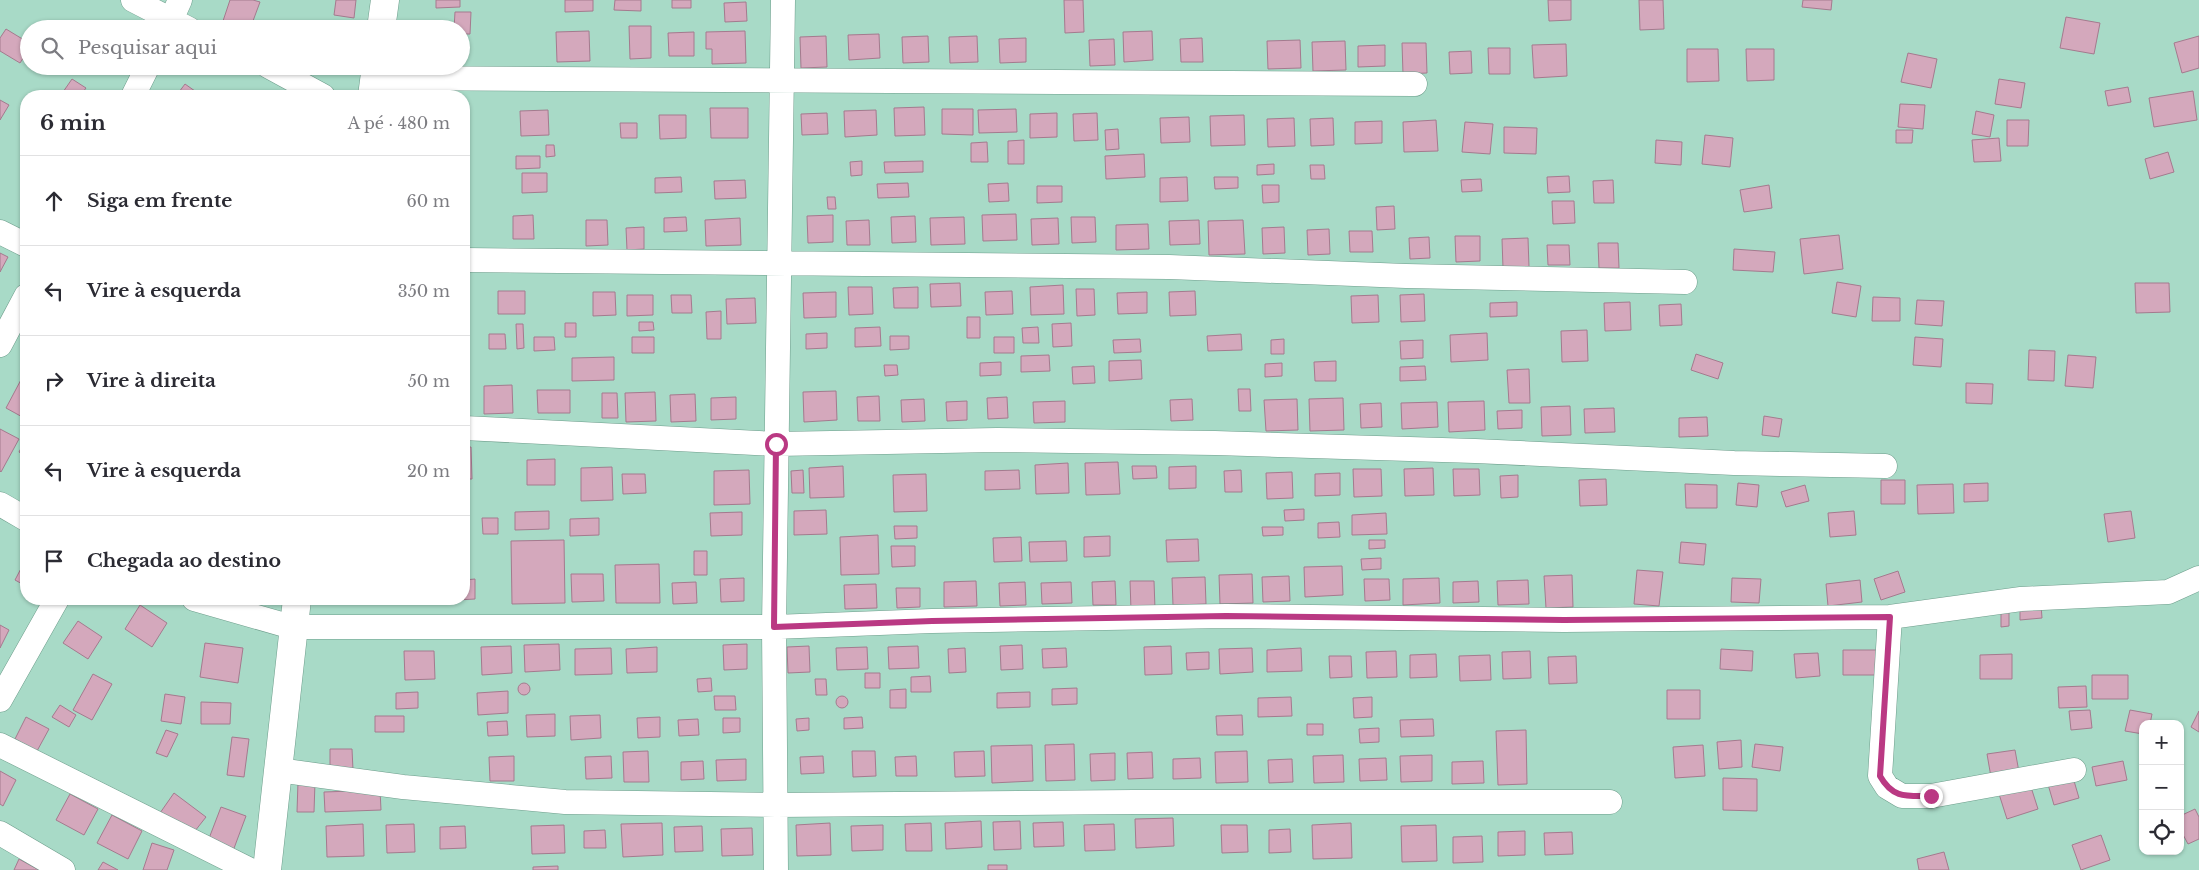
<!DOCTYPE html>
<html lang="pt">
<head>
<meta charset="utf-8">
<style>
  :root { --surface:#fff; --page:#f2f2f3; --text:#2b2b33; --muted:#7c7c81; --line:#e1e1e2 }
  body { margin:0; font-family:"Libre Baskerville",serif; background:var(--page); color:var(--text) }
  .controls { position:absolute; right:15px; bottom:15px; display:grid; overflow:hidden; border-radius:10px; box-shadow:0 1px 4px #0004 }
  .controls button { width:45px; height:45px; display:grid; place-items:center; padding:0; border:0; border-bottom:1px solid var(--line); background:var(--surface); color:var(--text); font:25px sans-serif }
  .stop { position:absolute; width:15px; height:15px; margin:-11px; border:4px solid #ba3983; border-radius:50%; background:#fff }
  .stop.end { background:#ba3983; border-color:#fff; box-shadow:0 1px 5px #0008 }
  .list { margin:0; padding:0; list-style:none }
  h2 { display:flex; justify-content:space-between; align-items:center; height:65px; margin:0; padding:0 20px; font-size:21px }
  h2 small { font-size:16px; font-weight:400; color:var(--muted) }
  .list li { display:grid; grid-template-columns:32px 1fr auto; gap:15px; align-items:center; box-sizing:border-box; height:90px; padding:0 20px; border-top:1px solid var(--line) }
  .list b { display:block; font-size:19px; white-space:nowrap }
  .list em { font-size:16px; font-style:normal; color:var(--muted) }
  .icon { flex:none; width:28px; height:28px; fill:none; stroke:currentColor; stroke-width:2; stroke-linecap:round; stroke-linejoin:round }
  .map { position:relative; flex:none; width:2199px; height:870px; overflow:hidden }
  .search { position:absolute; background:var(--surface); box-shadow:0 1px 4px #0004; left:20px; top:20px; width:450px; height:55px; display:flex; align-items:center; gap:12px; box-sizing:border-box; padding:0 18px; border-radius:28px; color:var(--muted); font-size:19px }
  .panel { position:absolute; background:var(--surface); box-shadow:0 1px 4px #0004; left:20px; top:90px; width:450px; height:515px; border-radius:20px }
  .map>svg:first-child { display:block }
</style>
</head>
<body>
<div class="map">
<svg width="2199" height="870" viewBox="0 0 2199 870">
  <rect width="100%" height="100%" fill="#a8dac7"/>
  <path fill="#d4a8bc" stroke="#a47a8e" d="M230,0h23l7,2 -10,27 -27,-8z
    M336,0h20l-2,18 -20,-3z
    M436,0h24v7l-24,1z
    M565,0h28v11l-28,1z
    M615,0h26v11l-27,-1z
    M672,0h19v8h-19z
    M1064,0h19l1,32 -19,1z
    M1548,0h23v20l-22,1z
    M1639,0h24l1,29 -24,1z
    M1803,0h29l-1,10 -29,-3z
    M746,2l1,19 -22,1 -1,-19z
    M455,12h16l-1,22h-9v-5h-7z
    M2066,17l34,6 -6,31 -34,-6z
    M315,22l19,7h-22z
    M448,24v5h-32l-1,-4z
    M629,26h22v32l-21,1z
    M6,29l23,14v6l-9,14 -20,-12v-13z
    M589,31l1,30 -33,1 -1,-30z
    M745,31l1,32 -34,1v-15h-6v-17z
    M1152,31l1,29 -29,2 -1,-30z
    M694,32v24h-25l-1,-23z
    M879,34l1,24 -31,2 -1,-25z
    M826,36l1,31 -26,1 -1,-31z
    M928,36l1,26 -26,1 -1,-26z
    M977,36l1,26 -28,1 -1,-26z
    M2199,36v32l-17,5 -8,-30z
    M1026,38v24l-26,1 -1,-24z
    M1202,38l1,24h-22l-1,-23z
    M1114,39l1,26 -25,1 -1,-26z
    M1300,40l1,28 -33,1 -1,-28z
    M1345,41l1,29 -33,1 -1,-29z
    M1402,43h24l1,30 -24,1z
    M1566,44l1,32 -33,2 -2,-33z
    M1385,45v21l-27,1v-21z
    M1488,48h22v26h-21z
    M1687,49h31l1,32 -32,1z
    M1746,49h28v31l-27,1z
    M1471,51l1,22 -22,1 -1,-22z
    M1908,53l29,6 -6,29 -30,-6z
    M72,79l14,9 -6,8h-11l-6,-4z
    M1999,79l26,4 -4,25 -26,-4z
    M185,84l17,12h-26z
    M2128,87l3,15 -23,4 -3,-15z
    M2193,91l4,29 -43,7 -5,-29z
    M0,100l9,5 -9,15z
    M1900,104l25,1 -2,24 -25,-2z
    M924,107l1,28 -30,1 -1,-28z
    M710,108h38v30h-37z
    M942,109h31v26l-31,-1z
    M1016,109l1,23 -38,1 -1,-23z
    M548,110l1,25 -28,1 -1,-25z
    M876,110l1,25 -32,2 -1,-26z
    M1976,111l18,4 -4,22 -18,-3z
    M827,113l1,21 -26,1 -1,-21z
    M1057,113v24l-27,1v-24z
    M1097,113l1,27 -24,1 -1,-27z
    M659,115h27v23l-26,1z
    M1244,115l1,30 -34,1 -1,-30z
    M1189,117l1,25 -29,1 -1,-25z
    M1294,118l1,28 -27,1 -1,-28z
    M1333,118l1,27 -23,1 -1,-27z
    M1436,120l2,31 -34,1 -1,-30z
    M2007,120h22l-1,26h-21z
    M1382,121v22l-27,1v-22z
    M1465,122l28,2 -3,30 -28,-2z
    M620,123h17v15h-16z
    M1504,127l33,1 -1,26 -32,-1z
    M1118,129l1,20 -13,1 -1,-20z
    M1896,130h17l-1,13h-16z
    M1705,135l28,3 -3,29 -28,-3z
    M1999,138l2,23 -27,1 -2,-22z
    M1024,140v24h-16v-23z
    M1656,140l26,2 -1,23 -26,-2z
    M987,142l1,20h-17v-19z
    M546,145h8l1,11 -9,1z
    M2168,152l6,20 -24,7 -5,-20z
    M1144,154l1,23 -39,2 -1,-23z
    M516,156h24v12l-24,1z
    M862,161v14l-11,1 -1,-14z
    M923,161v11l-38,1 -1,-11z
    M1274,164v10l-17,1v-10z
    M1310,165h14l1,14h-14z
    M522,173h25v19l-25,1z
    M1569,176l1,16 -22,1 -1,-16z
    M681,177l1,15 -27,1v-15z
    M1187,177l1,24 -28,1v-24z
    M1214,177h24v11l-23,1z
    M1481,179l1,12 -20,1 -1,-12z
    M745,180l1,18 -31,1 -1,-18z
    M1613,180l1,23h-20l-1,-22z
    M908,183l1,14 -31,1 -1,-14z
    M1008,183l1,18 -20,1 -1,-18z
    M1262,185h17v17l-16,1z
    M1769,185l3,23 -28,4 -4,-22z
    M1037,186h25v16l-25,1z
    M827,197h8l1,12h-8z
    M1552,201h22l1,22 -22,1z
    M1394,206l1,23 -18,1 -1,-23z
    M1016,214l1,26 -34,1 -1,-26z
    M533,215l1,24h-21v-23z
    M833,215v27l-25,1 -1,-27z
    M915,216l1,26 -24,1 -1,-26z
    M686,217l1,14 -23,1v-14z
    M964,217l1,27 -34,1 -1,-27z
    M1071,217h24l1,25 -24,1z
    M740,218l1,27 -35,1 -1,-26z
    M1058,218l1,26 -27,1 -1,-26z
    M586,220h21l1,25 -22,1z
    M869,220l1,25h-23l-1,-24z
    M1199,220l1,24 -30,1 -1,-24z
    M1243,220l2,34 -36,1 -1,-34z
    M1148,224l1,25 -33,1v-25z
    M644,227v22l-17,1 -1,-22z
    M1284,227l1,26 -22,1 -1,-26z
    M1329,229l1,25 -22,1 -1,-25z
    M1349,231h23l1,21h-23z
    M1839,235l4,34 -39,5 -4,-35z
    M1455,236h25v25l-24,1z
    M1429,237l1,21 -20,1 -1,-21z
    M1528,238l1,29 -26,1 -1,-29z
    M1598,243h20l1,25h-20z
    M1547,245h22l1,20h-22z
    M1734,249l41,3 -2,20 -40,-2z
    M0,253l8,4 -8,15z
    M1837,282l24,4 -5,31 -24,-4z
    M960,283l1,23 -30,1 -1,-23z
    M2135,283h34l1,29 -34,1z
    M1063,285l1,29 -33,1 -1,-28z
    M848,287h24l1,27 -24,1z
    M918,287v21h-24l-1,-20z
    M1076,289h18l1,26 -18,1z
    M498,291h27v23h-27z
    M1012,291l1,23 -27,1 -1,-23z
    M1195,291l1,24 -26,1 -1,-24z
    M593,292h22l1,23 -23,1z
    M836,292v25l-32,1 -1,-25z
    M1147,292v21l-29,1 -1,-21z
    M1424,294l1,27 -24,1 -1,-27z
    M627,295h26v20l-26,1z
    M671,295h20l1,18h-20z
    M1378,295l1,27 -27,1 -1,-27z
    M1873,297l27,1v23h-28z
    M755,298l1,25 -29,1 -1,-25z
    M1917,300l27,1 -2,25 -27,-2z
    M1517,302v14l-27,1v-14z
    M1630,302l1,28 -26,1 -1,-28z
    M1681,304l1,21 -22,1 -1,-21z
    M721,311v28h-14l-1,-27z
    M967,317h13v21h-13z
    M639,322h14l1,8 -15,1z
    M565,323h11v14h-11z
    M1071,323l1,23 -19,1 -1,-23z
    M516,324h7l1,24 -7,1z
    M880,327l1,19 -26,1v-19z
    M1038,327l1,16h-16l-1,-15z
    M1587,330l1,31 -26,1 -1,-31z
    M827,333v15l-21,1v-15z
    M1487,333l1,27 -37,2 -1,-27z
    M489,334h16l1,15h-17z
    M1241,334l1,16 -34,1 -1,-15z
    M890,336h19v13l-19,1z
    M534,337h20l1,13 -21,1z
    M632,337h22v16h-22z
    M994,337h20v16h-20z
    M1915,337l28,2 -2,28 -28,-2z
    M1140,339l1,13 -27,1 -1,-13z
    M1284,339v15h-13v-14z
    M1423,340v18l-22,1 -1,-18z
    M2029,350l26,1 -1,30 -26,-1z
    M1696,354l27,9 -5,16 -27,-9z
    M1049,355l1,16 -29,1v-16z
    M2068,355l28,2 -3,31 -28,-2z
    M614,357v23l-42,1v-23z
    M1141,360l1,19 -33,2v-20z
    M1336,361v20h-21l-1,-19z
    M1001,362v13l-21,1v-13z
    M1282,363v13l-17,1v-13z
    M884,365h13l1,10 -13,1z
    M1094,366l1,17 -22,1 -1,-17z
    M1425,366l1,14 -26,1v-14z
    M1529,369l1,34h-21l-2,-33z
    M23,376l3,2v41l-20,-11z
    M1966,383l27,1 -1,20 -26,-1z
    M512,385l1,28 -29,1v-28z
    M1238,389h12l1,22h-12z
    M537,390h33v23h-32z
    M836,391l1,29 -33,2 -1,-30z
    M655,392l1,29 -30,1 -1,-29z
    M602,393h15l1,25h-16z
    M695,394l1,27 -25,1 -1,-27z
    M879,396l1,25h-22l-1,-24z
    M736,397v22l-25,1v-22z
    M1007,397l1,21 -20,1 -1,-21z
    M1343,398l1,32 -34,1 -1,-32z
    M924,399l1,22 -23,1 -1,-22z
    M1192,399l1,21 -22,1 -1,-21z
    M1297,399l1,31 -32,1 -2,-31z
    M967,401v19l-20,1 -1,-19z
    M1065,401v21l-31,1 -1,-21z
    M1484,401l1,29 -36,2 -1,-30z
    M1437,402l1,25 -36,2 -1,-26z
    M1381,403l1,24 -21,1 -1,-24z
    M1570,406l1,29 -29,1 -1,-29z
    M1614,408l1,24 -30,1 -1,-24z
    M1522,410v18l-24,1 -1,-18z
    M1764,416l18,3 -3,18 -17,-2z
    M1707,417l1,19 -29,1v-19z
    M0,429l19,10 -18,33 -1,-1z
    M26,439v18l-7,-5z
    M464,447h7l1,32h-8z
    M555,459v26h-28v-25z
    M1118,462l2,32 -34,1 -1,-32z
    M1068,463l1,30 -33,1 -1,-29z
    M843,466l1,31 -34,1 -1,-30z
    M1132,466h24l1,12 -24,1z
    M1196,466v22l-27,1v-22z
    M612,467l1,33 -32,1v-33z
    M1433,468l1,27 -29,1 -1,-27z
    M1353,469h28l1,27 -28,1z
    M1453,469h26l1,26 -26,1z
    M749,470l1,34 -36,1v-34z
    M803,470l1,23h-12l-1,-22z
    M1019,470l1,19 -35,1v-19z
    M1241,470l1,22h-17l-1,-21z
    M1292,472l1,26 -26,1 -1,-26z
    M1340,473v22l-25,1v-22z
    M622,474h23l1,19 -23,1z
    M926,474l1,37 -33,1 -1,-37z
    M1518,475v22l-17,1 -1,-22z
    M1606,479l1,26 -27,1 -1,-26z
    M1881,480h24v24h-24z
    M1738,483l21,2 -2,22 -21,-2z
    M1988,483v18l-24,1v-18z
    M1685,484l32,1v23h-31z
    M1953,484l1,29 -36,1 -1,-29z
    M1805,485l4,16 -23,6 -5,-15z
    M1304,509v11l-19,1 -1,-11z
    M826,510l1,24 -33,1v-24z
    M549,511v18l-34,1v-18z
    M1854,511l2,24 -26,2 -2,-24z
    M2131,511l4,27 -27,4 -4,-28z
    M742,512v23l-31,1 -1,-23z
    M1386,513l1,21 -35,1v-20z
    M482,518h16v16h-15z
    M599,518v17l-29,1v-17z
    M1339,522l1,15 -22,1v-15z
    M894,526h23v12l-22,1z
    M1262,527h21v8l-20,1z
    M878,535l1,39 -38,1 -1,-38z
    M1110,536v20l-26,1v-20z
    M1021,537l1,24 -28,1 -1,-24z
    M1198,539l1,22 -32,1 -1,-22z
    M564,540l1,63 -53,1 -1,-63z
    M1369,540h16v8l-16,1z
    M1066,541l1,20 -37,1 -1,-20z
    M1681,542l25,2 -2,21 -25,-2z
    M891,546h24v20l-23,1z
    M694,551h13v24h-13z
    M1381,558v11l-19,1 -1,-11z
    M26,559v27l-11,-6z
    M659,564l1,39h-44l-1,-38z
    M1342,566l1,29 -38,2 -1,-30z
    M1637,570l26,2 -4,34 -25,-2z
    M1898,571l7,21 -24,8 -7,-21z
    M571,574h32l1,27 -32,1z
    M1252,574l1,29 -33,1 -1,-29z
    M1572,575l1,32 -27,1 -2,-32z
    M1289,576l1,25 -27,1 -1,-25z
    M1205,577l1,27 -33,1 -1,-27z
    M744,578v23l-23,1 -1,-23z
    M1439,578l1,25 -37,2v-26z
    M1732,578l29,1 -2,24 -28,-1z
    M475,579v20l-18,1 7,-1v-19z
    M1364,579h25l1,21 -25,1z
    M1528,580l1,24 -31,1 -1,-24z
    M1860,580l2,22 -34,4 -2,-22z
    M976,581l1,25 -33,1v-25z
    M1115,581l1,24h-23l-1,-23z
    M1130,581h24l1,28 -24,1z
    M1478,581l1,21 -26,1v-21z
    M696,582l1,21 -24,1 -1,-21z
    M1025,582l1,23 -26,1 -1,-23z
    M1071,582l1,21 -30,1 -1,-21z
    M876,584l1,24 -32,1 -1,-24z
    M896,588h24v19l-23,1z
    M140,605l27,18 -15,24 -27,-18z
    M2041,605l1,13 -22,2v-13z
    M2001,609h8v17l-8,1z
    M78,621l24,16 -14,22 -25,-16z
    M0,625l9,5 -9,18z
    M205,643l38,5 -5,35 -38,-6z
    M559,644l1,26 -35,2 -1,-27z
    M747,644v25l-23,1 -1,-25z
    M1022,645l1,24 -22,1 -1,-24z
    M511,646l1,27 -30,2 -1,-28z
    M809,646l1,26 -22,1 -1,-26z
    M918,646l1,22 -30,1 -1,-22z
    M1171,646l1,28 -27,1 -1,-28z
    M657,647v25l-30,1 -1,-24z
    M867,647l1,22 -31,1 -1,-22z
    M611,648l1,26 -37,1v-26z
    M965,648l1,24 -17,1 -1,-24z
    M1066,648l1,19 -24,1 -1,-19z
    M1252,648l1,24 -33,2 -1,-25z
    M1301,648l1,23 -35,1v-22z
    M1721,649l32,2 -1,20 -32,-2z
    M1843,650h38v25h-38z
    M404,651h30l1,28 -30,1z
    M1396,651l1,26 -30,1 -1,-26z
    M1530,651l1,27 -28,1 -1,-27z
    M1209,652v17l-22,1 -1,-17z
    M1818,653l2,23 -24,2 -2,-24z
    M1436,654l1,23 -27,1v-23z
    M2012,654v25h-32v-24z
    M1490,655l1,25 -31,1 -1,-25z
    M1329,656h22l1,21 -22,1z
    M1576,656l1,27 -28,1 -1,-27z
    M865,673h15v15h-15z
    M93,674l19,10 -20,36 -19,-10z
    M2092,675h36v24h-36z
    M930,676l1,16h-20v-15z
    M711,678l1,13 -14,1 -1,-13z
    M815,679h11l1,16h-11z
    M518 689a6 6 0 1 1 12 0a6 6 0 1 1-12 0Z
    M2086,686l1,21 -28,1 -1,-21z
    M1077,688v16l-25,1v-16z
    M906,689v19h-16v-18z
    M1667,690h33v29h-33z
    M508,691v22l-30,2 -1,-22z
    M418,692v16l-22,1v-16z
    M1030,692v15l-33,1v-15z
    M165,694l20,3 -4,27 -20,-3z
    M836 702a6 6 0 1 1 12 0a6 6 0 1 1-12 0Z
    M714,696h21l1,14h-21z
    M1291,697l1,19 -34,1v-19z
    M1372,697v20l-18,1 -1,-20z
    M201,702l30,1 -1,21h-29z
    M60,705l16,10 -7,12 -17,-10z
    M2090,710l2,18 -21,2 -2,-19z
    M2130,710l22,4 -2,10h-7v10l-18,-3z
    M2199,711v21l-8,-5z
    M555,714v22l-28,1 -1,-22z
    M600,715l1,23 -30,2 -1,-24z
    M1242,715l1,20h-26l-1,-19z
    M375,716h29v16h-29z
    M26,717l23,12 -12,22 -22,-12z
    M660,717v20l-22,1 -1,-20z
    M862,717l1,11 -19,1v-11z
    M723,718h17v14l-17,1z
    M809,718v12l-12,1 -1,-12z
    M698,719l1,16 -20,1 -1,-16z
    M1433,719l1,17 -33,1 -1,-17z
    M507,721l1,14 -20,1 -1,-14z
    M1307,724h16v11h-16z
    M1379,728v14l-19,1 -1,-14z
    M166,730l12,4 -11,23 -11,-4z
    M1526,730l1,54 -29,1 -2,-54z
    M232,737l17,2 -5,38 -17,-2z
    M1741,740l1,27 -23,2 -2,-27z
    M1074,744l1,36 -29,1 -1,-36z
    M1755,744l28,3 -3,24 -28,-4z
    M1032,745l1,36 -41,2 -1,-37z
    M1703,745l2,31 -30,2 -2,-31z
    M330,749h22l1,21h-23z
    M2015,750l4,22 -28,5 -4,-23z
    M648,751l1,31h-25l-1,-30z
    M852,751h23l1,25 -23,1z
    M984,751l1,25 -30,1 -1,-25z
    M1247,751l1,31 -32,1 -1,-31z
    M1152,752l1,26 -25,1 -1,-26z
    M1115,753v27l-24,1 -1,-27z
    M1343,755l1,27 -30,1 -1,-27z
    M1432,755v26l-31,1 -1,-26z
    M514,756v25h-24l-1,-24z
    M611,756l1,22 -26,1 -1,-22z
    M823,756l1,17 -23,1 -1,-17z
    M916,756l1,20h-21l-1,-19z
    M1200,758l1,20 -28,1v-20z
    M1386,758l1,22 -27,1 -1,-22z
    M746,759v21l-29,1 -1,-21z
    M1292,759l1,23 -24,1 -1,-23z
    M703,761l1,18 -23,1v-18z
    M1483,761l1,22 -32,1v-22z
    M2123,761l4,19 -31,6 -4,-19z
    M0,771l16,9 -13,26 -3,-2z
    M2072,774l7,24 -25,7 -7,-24z
    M1723,778l34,1v32l-34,-1z
    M298,782h17l-1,30h-17z
    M2030,784l8,25 -31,10 -8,-25z
    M380,790l1,20 -56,2 -1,-20z
    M174,793l32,24 -15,19 -31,-23z
    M70,794l28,15 -14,26 -28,-15z
    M221,807l25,9 -13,35 -25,-10z
    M2195,809l4,8v22l-11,5 -8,-15v-13z
    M112,815l30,16 -14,28 -31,-16z
    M1173,818l1,28 -38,2 -1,-29z
    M981,821l1,26 -36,2 -1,-26z
    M1020,821l1,28 -27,1 -1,-28z
    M1063,822l1,24 -30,1 -1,-24z
    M662,823l1,32 -40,2 -2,-33z
    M830,823l1,32 -34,1 -1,-31z
    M931,823l1,28h-26l-1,-27z
    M1351,823l1,35 -39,1 -1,-34z
    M363,824l1,32 -37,1 -1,-31z
    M414,824l1,28 -28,1 -1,-28z
    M1114,824l1,26 -30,1 -1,-26z
    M564,825l1,28 -33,1 -1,-28z
    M883,825v25l-31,1 -1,-25z
    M1221,825h26l1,27 -26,1z
    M1436,825l1,36 -35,1 -1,-36z
    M465,826l1,22 -26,1v-22z
    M702,826l1,25 -28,1 -1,-25z
    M752,828l1,27 -31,1 -1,-27z
    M1290,829l1,23 -22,1v-23z
    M605,830l1,18h-22v-17z
    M1525,831v24l-27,1v-24z
    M1572,832l1,22 -28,1 -1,-22z
    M2101,835l9,25 -29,10 -9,-25z
    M1482,836l1,26 -30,1v-26z
    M152,843l22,7 -7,20h-24z
    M1944,852l5,18h-30l-2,-11z
    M19,859l20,11h-25z
    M103,862l15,8h-20z
    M988,865h19v5h-19z
    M558,866v4h-25v-3z"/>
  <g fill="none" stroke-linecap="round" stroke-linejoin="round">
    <defs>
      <path id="street" d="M133,0l56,29
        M167,29l13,-29
        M268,66l55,30
        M375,78l1040,6
        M133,96l15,-30
        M0,232l26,13
        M464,260l705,7 237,9 279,6
        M0,345l26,-49
        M464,428l312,16 221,-4 218,3 260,8 259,12 151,3
        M0,504l26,15
        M194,599l98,28h482l158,-6 294,-5 338,4 326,-3 131,-18 147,-7 31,-14
        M1890,617l-10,159 7,11 15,9h29l143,-26
        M0,700l57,-101
        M0,745l250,125
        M278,770l125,17 162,15 211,3 358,-3h476
        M0,833l63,37
        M776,870l-2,-243 9,-627"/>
      <path id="secondary" d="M381,29l4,-29
        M372,96l4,-30
        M267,870l30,-271"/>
    </defs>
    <use href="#street" stroke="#6d9d8b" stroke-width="25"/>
    <use href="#secondary" stroke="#6d9d8b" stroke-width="29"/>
    <use href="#street" stroke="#fff" stroke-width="24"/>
    <use href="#secondary" stroke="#fff" stroke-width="28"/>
  </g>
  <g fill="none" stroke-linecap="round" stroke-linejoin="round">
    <path stroke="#ba3983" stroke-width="6" d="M776,444l-2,183 158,-6 294,-5 338,4 326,-3 -10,159c13,23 27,20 51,20"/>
  </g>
</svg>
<div class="controls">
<button>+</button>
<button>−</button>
<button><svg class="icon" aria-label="locate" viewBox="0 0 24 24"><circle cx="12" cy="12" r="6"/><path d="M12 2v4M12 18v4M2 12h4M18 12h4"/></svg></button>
</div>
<div class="stop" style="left:776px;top:444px"></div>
<div class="stop end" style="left:1931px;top:796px"></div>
<div class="search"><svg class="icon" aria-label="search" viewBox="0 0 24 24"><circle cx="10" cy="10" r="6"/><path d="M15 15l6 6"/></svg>Pesquisar aqui</div>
<section class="panel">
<h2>6 min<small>A pé · 480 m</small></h2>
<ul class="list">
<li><svg class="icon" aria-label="ahead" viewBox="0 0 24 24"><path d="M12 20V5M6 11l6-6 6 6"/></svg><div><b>Siga em frente</b></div><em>60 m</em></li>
<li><svg class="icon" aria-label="left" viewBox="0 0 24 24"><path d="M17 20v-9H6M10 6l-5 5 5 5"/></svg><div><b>Vire à esquerda</b></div><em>350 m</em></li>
<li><svg class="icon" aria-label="right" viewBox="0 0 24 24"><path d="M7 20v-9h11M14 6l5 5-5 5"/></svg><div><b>Vire à direita</b></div><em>50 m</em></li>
<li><svg class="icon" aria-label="left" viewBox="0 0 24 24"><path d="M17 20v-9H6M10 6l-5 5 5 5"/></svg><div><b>Vire à esquerda</b></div><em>20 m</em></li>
<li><svg class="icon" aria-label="arrive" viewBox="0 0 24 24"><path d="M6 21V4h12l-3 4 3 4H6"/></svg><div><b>Chegada ao destino</b></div></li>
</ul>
</section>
</div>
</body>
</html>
